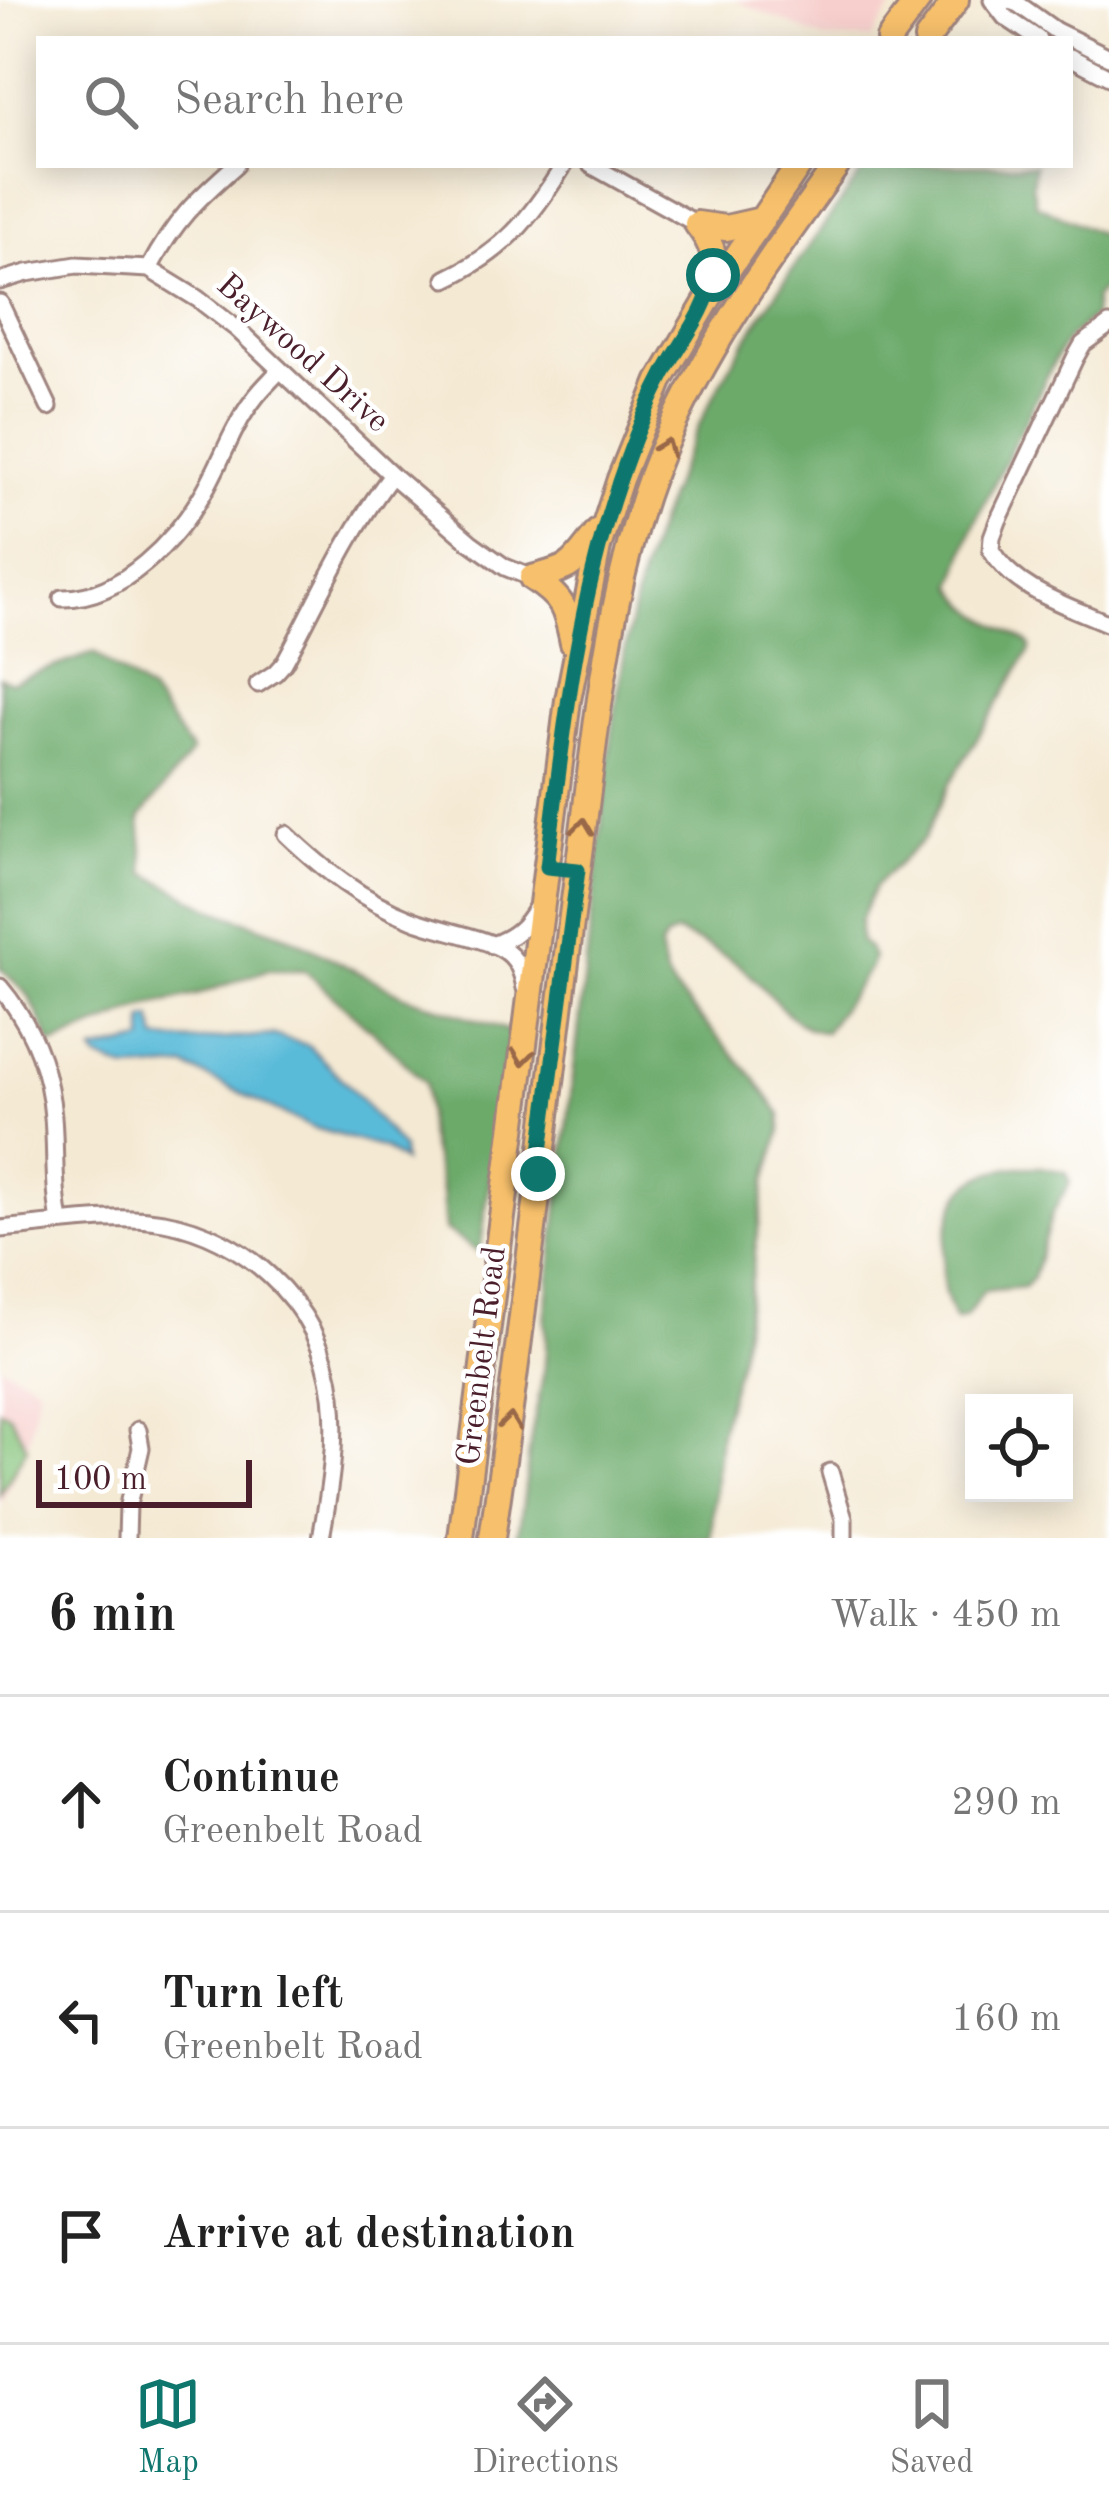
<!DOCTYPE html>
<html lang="en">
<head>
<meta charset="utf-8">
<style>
  :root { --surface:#fff; --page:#f2f2f2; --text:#222; --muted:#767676; --line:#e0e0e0; --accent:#0f766e }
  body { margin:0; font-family:"Old Standard TT",serif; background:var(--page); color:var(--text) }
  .controls { position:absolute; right:36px; bottom:36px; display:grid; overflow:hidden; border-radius:0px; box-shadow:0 6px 30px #0003 }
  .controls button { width:108px; height:108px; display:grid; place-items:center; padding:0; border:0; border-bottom:3px solid var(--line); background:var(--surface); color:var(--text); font:60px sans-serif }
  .scale { position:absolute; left:36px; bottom:30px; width:216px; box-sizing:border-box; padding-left:12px; border:6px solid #4a1f2b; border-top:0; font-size:33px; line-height:42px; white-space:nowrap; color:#4a1f2b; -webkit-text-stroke:9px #fff; paint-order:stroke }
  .stop { position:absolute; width:36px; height:36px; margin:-27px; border:9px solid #0f766e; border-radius:50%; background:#fff }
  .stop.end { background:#0f766e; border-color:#fff; box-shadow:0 3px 12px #0008 }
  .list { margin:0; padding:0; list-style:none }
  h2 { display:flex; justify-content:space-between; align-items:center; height:156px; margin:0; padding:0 48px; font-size:51px }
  h2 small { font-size:39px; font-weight:400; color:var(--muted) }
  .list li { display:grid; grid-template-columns:78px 1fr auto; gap:36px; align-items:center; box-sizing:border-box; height:216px; padding:0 48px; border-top:3px solid var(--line) }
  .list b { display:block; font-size:45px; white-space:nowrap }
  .list p { margin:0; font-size:39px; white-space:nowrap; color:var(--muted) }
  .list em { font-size:39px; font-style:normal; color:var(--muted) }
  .icon { flex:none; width:66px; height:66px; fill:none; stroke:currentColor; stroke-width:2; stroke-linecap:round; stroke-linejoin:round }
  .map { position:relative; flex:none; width:1109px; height:1538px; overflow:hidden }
  .search { position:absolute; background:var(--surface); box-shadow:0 6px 30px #0003; left:36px; right:36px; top:36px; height:132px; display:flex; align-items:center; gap:30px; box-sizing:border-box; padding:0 42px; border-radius:0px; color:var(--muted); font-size:45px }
  .sheet { height:804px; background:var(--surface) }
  nav { display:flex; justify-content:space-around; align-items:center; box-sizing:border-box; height:168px; border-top:3px solid var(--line); background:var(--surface); font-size:33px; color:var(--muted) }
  nav a { display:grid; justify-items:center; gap:6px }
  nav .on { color:var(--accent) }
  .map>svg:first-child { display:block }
</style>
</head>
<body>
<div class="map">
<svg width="1109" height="1538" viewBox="0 0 1109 1538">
  <rect width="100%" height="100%" fill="#fff"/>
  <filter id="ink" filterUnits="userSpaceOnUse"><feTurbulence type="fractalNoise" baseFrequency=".00833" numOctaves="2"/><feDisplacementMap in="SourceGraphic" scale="24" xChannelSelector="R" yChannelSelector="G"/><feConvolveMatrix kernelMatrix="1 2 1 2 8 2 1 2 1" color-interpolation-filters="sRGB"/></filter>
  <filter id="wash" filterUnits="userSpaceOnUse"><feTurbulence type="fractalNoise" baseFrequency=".004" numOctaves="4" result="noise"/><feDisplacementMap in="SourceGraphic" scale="48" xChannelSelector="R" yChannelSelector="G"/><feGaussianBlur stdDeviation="2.7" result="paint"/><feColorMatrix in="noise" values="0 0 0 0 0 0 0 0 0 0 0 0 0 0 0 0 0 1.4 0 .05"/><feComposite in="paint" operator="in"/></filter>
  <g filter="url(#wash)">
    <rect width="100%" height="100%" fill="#f4e9d3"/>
    <path fill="#f7d0ce" d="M735,0h162l-26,39h-47z
      M0,1365l39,21 -12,61 -27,59z"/>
    <path fill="#86c47b" stroke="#687253" stroke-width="3" d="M0,1410l9,4 18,33 -27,48z"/>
    <path fill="#6caa6b" stroke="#5b644b" stroke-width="3" d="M867,165h168l-3,20 4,19 73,34v45l-14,15 -2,19 -26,22 -12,21 -84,171 -17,54c15,29 45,40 72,56l4,4v5l-81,135 -25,54 -49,47 -15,35v19l9,9 4,9 -3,9 -45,65c-30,1 -60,-46 -81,-63 -19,-15 -46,-28 -68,-36l-9,4 -7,10 5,27 9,15 79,87 28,39v16l-16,53 -25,171 -20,77 -9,106h-194c7,-32 9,-63 13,-95 6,-41 21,-81 15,-123 15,-139 33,-278 48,-417 11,-102 20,-206 43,-307 11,-47 29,-93 48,-138 45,-107 116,-199 183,-293z
      M94,653l56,40 42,59 -52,66 5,55 67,36 80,29 113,58 105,35 -30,222 -35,-23 -3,-38 -14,-58 -3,-51 -43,-43 -78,-70h-37l-67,24 -56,13 -92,38 -23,-49 -29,-28v-291l11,5z
      M1017,1167h24l24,5 5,10 -18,32 -19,64 -9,9 -40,4 -17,25 -12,4c-3,-8 -8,-18 -10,-27 -7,-28 3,-93 26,-110 14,-11 29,-13 46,-16z"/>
    <path fill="#5abbd9" stroke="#526d82" stroke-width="3" d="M152,1018l5,21 34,2 82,-6 35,10 41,41 53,62 1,14 -19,-14 -73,-21 -125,-60 -59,3 -30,-12 -3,-6 50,-11v-22z"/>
  </g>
  <g filter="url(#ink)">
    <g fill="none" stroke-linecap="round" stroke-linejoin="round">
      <defs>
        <path id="street" d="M992,0l13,17 33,22
          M1007,0l11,4 38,27 53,26
          M1070,57l39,20
          M591,165l106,59
          M149,269c25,-48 47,-69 87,-104
          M446,279c59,-28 84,-60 118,-114
          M0,281l27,-8 50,-8 72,4 49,30 39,30 155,146 78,67 35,25 27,11
          M0,303l49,104
          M1109,325l-26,19 -8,14 -77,163 -6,16 -1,13c23,40 78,56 118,74
          M62,598c60,1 115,-59 143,-108 17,-30 28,-64 49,-91 7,-10 17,-19 25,-28
          M258,684l17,-11 9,-10c35,-64 63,-130 108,-188
          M286,834c38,36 75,66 125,85 26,11 69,17 91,30 15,8 20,23 23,39
          M492,945c23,-8 33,-18 45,-38
          M0,987c32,38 49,80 53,130 3,35 0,69 7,104
          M0,1229c54,-4 110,-16 164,-7 39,7 76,26 105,53 81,74 70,164 52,263
          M830,1472l14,47v19
          M127,1538l1,-33 13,-57 -3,-18"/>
        <path id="primary" d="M889,39l29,-39
          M927,39l29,-39
          M697,224c19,25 19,34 14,64
          M697,224l29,4 35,-8
          M532,578c45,-12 38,-11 66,-46
          M532,578c31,20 34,30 41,65
          M461,1538l107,-838 30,-153 22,-68 40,-98 50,-85 89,-131
          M492,1538c33,-222 56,-446 86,-668 20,-150 30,-304 94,-443 44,-95 105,-178 165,-262"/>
      </defs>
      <use href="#street" stroke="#9f847f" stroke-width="21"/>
      <use href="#primary" stroke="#9f847f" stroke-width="30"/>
      <use href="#street" stroke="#fff" stroke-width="15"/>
      <use href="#primary" stroke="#f7c06c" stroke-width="24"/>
    </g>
    <defs><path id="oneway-chevron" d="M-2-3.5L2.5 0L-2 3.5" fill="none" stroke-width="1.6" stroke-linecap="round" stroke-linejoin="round" transform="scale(3)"/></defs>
    <g stroke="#986748">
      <use href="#oneway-chevron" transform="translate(665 447) rotate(-69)"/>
      <use href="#oneway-chevron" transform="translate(583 827) rotate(-83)"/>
      <use href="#oneway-chevron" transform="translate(523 1057) rotate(97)"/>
      <use href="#oneway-chevron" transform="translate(510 1422) rotate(-82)"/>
    </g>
  </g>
  <g fill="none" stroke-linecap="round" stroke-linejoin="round" filter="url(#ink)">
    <path stroke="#0f766e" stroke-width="15" d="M538,1174l40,-304 -31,-3c16,-130 29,-261 72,-385 12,-35 25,-70 42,-102 17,-35 46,-66 52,-105"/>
  </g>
  <g text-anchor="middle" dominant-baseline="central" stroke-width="9" stroke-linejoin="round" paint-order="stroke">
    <g font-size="33" fill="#4a1f2b" stroke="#fff">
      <text transform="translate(302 354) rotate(42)">Baywood Drive</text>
      <text transform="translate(483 1356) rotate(-83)">Greenbelt Road</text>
    </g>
  </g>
</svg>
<div class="controls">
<button><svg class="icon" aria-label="locate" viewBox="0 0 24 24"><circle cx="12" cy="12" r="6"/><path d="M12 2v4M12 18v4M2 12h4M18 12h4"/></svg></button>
</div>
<div class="scale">100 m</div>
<div class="stop" style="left:713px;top:275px"></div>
<div class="stop end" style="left:538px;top:1174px"></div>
<div class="search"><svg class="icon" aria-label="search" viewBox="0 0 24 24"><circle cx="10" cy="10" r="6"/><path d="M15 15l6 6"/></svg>Search here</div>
</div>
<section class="sheet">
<h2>6 min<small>Walk · 450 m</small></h2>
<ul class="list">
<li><svg class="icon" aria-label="ahead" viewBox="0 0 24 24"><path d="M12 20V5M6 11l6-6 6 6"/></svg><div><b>Continue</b><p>Greenbelt Road</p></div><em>290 m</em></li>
<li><svg class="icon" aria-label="left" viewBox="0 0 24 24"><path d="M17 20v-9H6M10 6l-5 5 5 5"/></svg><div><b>Turn left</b><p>Greenbelt Road</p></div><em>160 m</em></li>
<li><svg class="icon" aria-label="arrive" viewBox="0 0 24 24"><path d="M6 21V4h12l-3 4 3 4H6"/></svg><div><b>Arrive at destination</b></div></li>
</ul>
</section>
<nav>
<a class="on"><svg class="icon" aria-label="map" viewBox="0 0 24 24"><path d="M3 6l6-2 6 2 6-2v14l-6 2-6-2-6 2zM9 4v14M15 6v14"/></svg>Map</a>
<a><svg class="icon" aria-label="directions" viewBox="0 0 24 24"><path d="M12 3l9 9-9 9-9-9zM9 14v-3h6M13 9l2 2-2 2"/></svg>Directions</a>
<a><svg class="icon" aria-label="saved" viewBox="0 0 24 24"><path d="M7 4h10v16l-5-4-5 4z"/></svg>Saved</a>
</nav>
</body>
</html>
